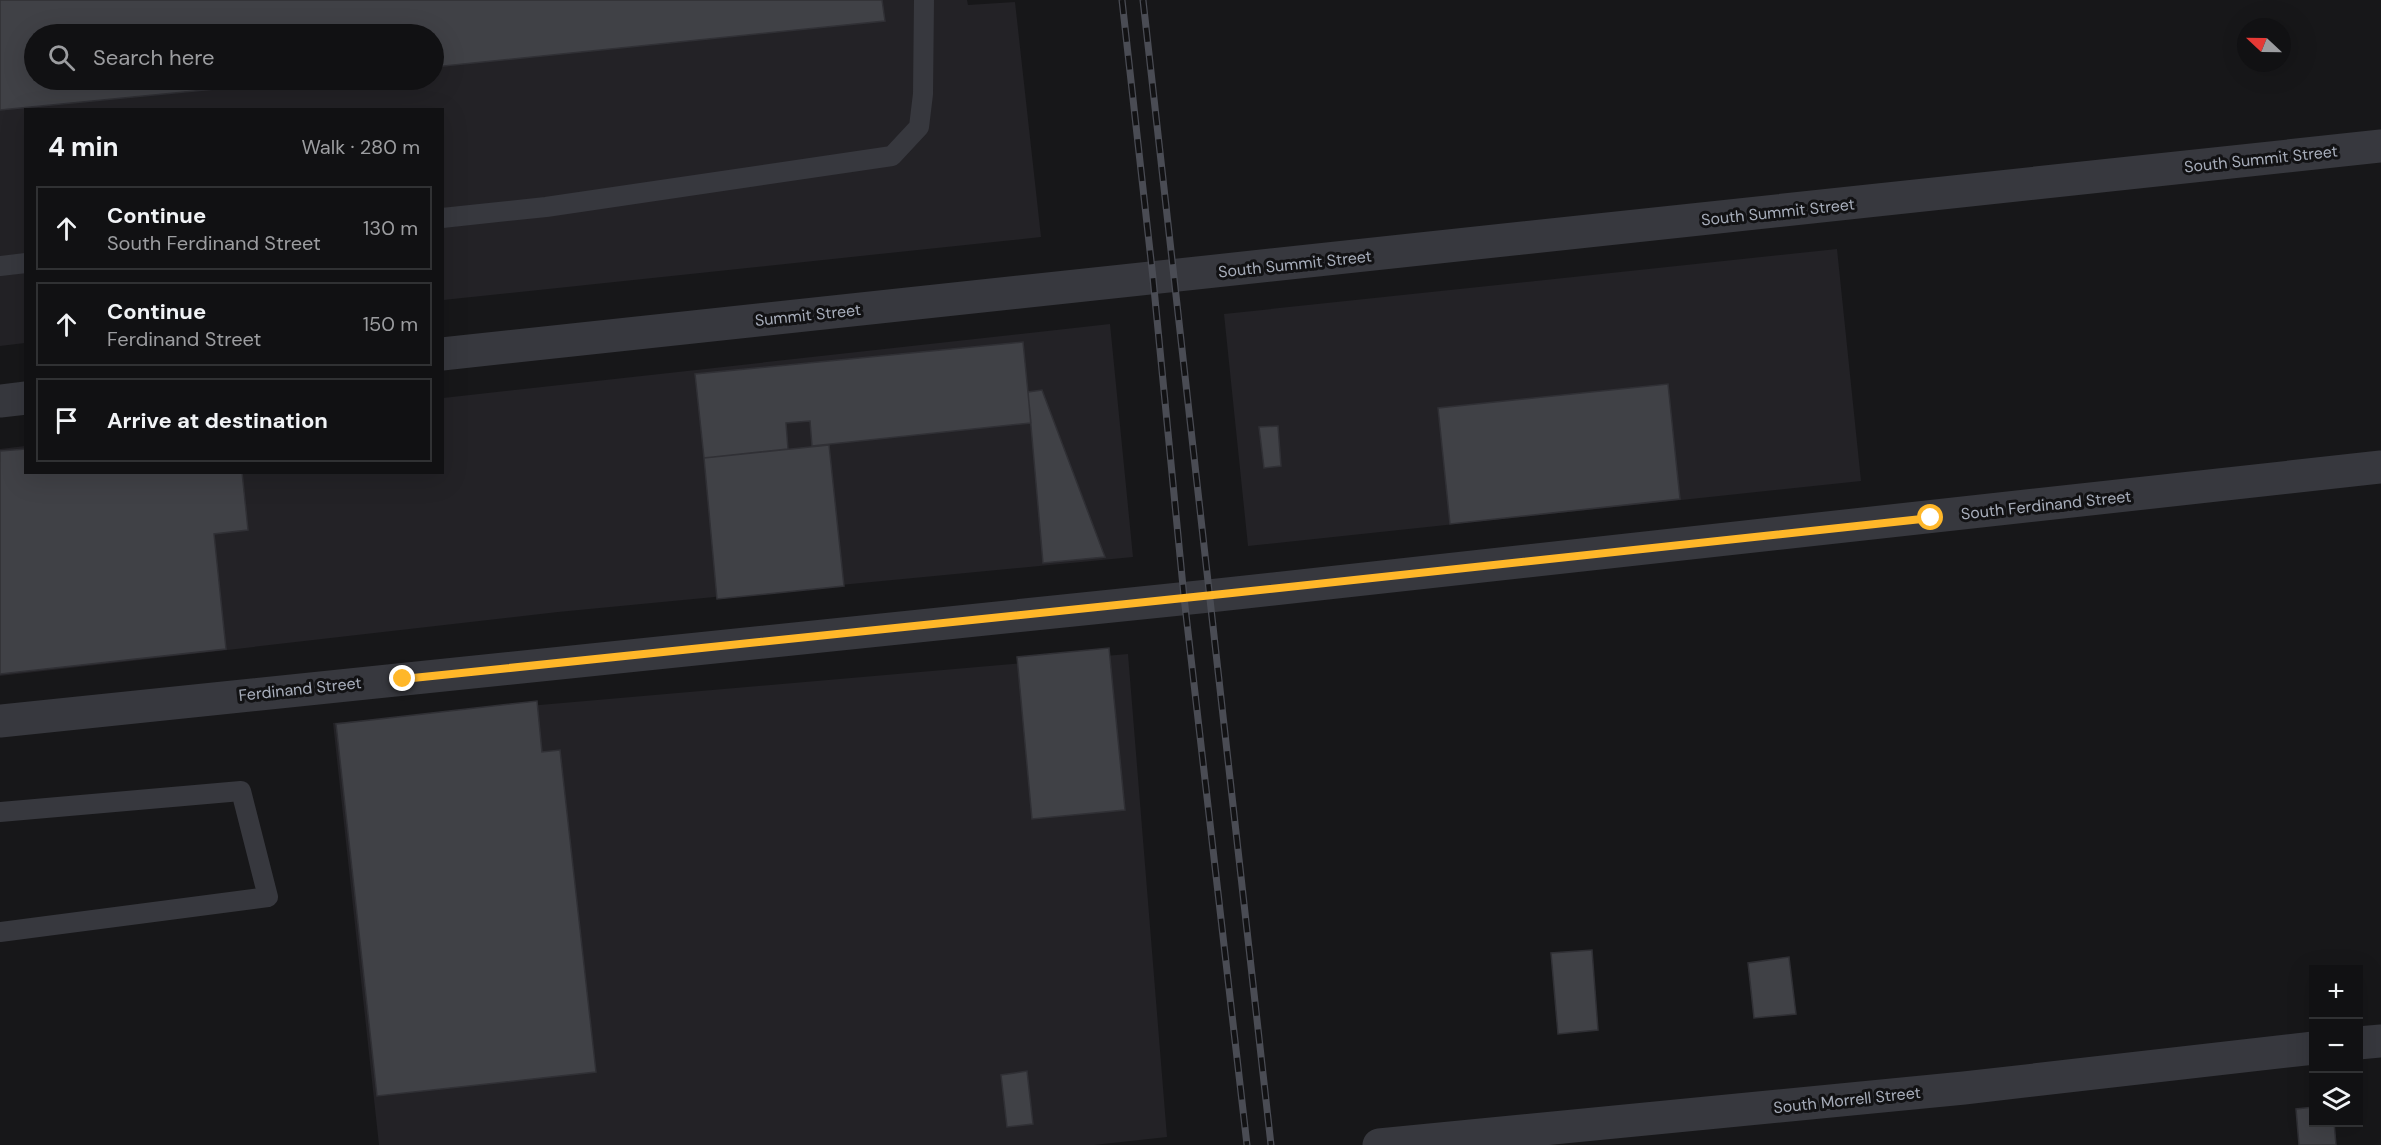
<!DOCTYPE html>
<html lang="en">
<head>
<meta charset="utf-8">
<style>
  :root { --surface:#111113; --page:#1e1f21; --text:#f1f3f6; --muted:#9c9da0; --line:#303133 }
  body { margin:0; font-family:"DM Sans",sans-serif; background:var(--page); color:var(--text) }
  .controls { position:absolute; right:18px; bottom:18px; display:grid; overflow:hidden; border-radius:0px; box-shadow:0 6px 24px #0002 }
  .controls button { width:54px; height:54px; display:grid; place-items:center; padding:0; border:0; border-bottom:2px solid var(--line); background:var(--surface); color:var(--text); font:30px sans-serif }
  .compass { position:absolute; left:2237px; top:18px; width:54px; height:54px; border-radius:50%; background:var(--surface); box-shadow:0 6px 24px #0002; rotate:292deg }
  .stop { position:absolute; width:18px; height:18px; margin:-14px; border:4px solid #ffb729; border-radius:50%; background:#fff }
  .stop.end { background:#ffb729; border-color:#fff; box-shadow:0 2px 6px #0008 }
  .list { margin:0; padding:0; list-style:none }
  h2 { display:flex; justify-content:space-between; align-items:center; height:78px; margin:0; padding:0 24px; font-size:26px }
  h2 small { font-size:20px; font-weight:400; color:var(--muted) }
  .list li { display:grid; grid-template-columns:39px 1fr auto; gap:18px; align-items:center; box-sizing:border-box; height:84px; margin:0 12px 12px; padding:0 12px; border:2px solid var(--line); border-radius:0px }
  .list b { display:block; font-size:22px; white-space:nowrap }
  .list p { margin:0; font-size:20px; white-space:nowrap; color:var(--muted) }
  .list em { font-size:20px; font-style:normal; color:var(--muted) }
  .icon { flex:none; width:33px; height:33px; fill:none; stroke:currentColor; stroke-width:2; stroke-linecap:round; stroke-linejoin:round }
  .map { position:relative; flex:none; width:2381px; height:1145px; overflow:hidden }
  .search { position:absolute; background:var(--surface); box-shadow:0 6px 24px #0002; left:24px; top:24px; width:420px; height:66px; display:flex; align-items:center; gap:15px; box-sizing:border-box; padding:0 21px; border-radius:33px; color:var(--muted); font-size:22px }
  .panel { position:absolute; background:var(--surface); box-shadow:0 6px 24px #0002; left:24px; top:108px; width:420px; height:366px; border-radius:0px }
  .map>svg:first-child { display:block }
</style>
</head>
<body>
<div class="map">
<svg width="2381" height="1145" viewBox="0 0 2381 1145">
  <rect width="100%" height="100%" fill="#171719"/>
  <path fill="#232226" fill-rule="evenodd" d="M0,0h967l1,5 47,-3 26,235 -598,63 -1,-190h-416l-1,233 -25,3zM34,34h400v46h-400z
    M1837,249l24,232 -613,65 -24,-232z
    M1110,324l23,233 -575,55 -558,64v-227l25,-3 1,26h416l1,-74z
    M1128,654l39,483 -73,8h-715l-46,-422z"/>
  <path fill="#404146" stroke="#303035" stroke-width="1.5" d="M0,0h882l3,21 -451,46v-33h-400v46h273l-307,30z
    M1023,342l8,81 -219,23 -2,-25 -24,2 2,26 -84,9 -9,-84z
    M1668,384l12,115 -230,25 -12,-116z
    M1042,390l63,167 -62,6 -15,-171z
    M1278,426l3,40 -17,2 -5,-41z
    M829,445l15,141 -127,13 -13,-141z
    M26,449v23h216l6,58 -34,4 12,115 -226,25v-223z
    M1109,648l16,162 -93,9 -15,-162z
    M537,701l5,51 18,-2 36,322 -219,24 -41,-372z
    M1592,950l6,80 -40,4 -7,-81z
    M1789,957l7,57 -42,4 -6,-55z
    M1027,1071l6,53 -26,3 -6,-52z
    M2314,1107v15h20l2,23h-37l-3,-36z"/>
  <g fill="none" stroke-linecap="round" stroke-linejoin="round">
    <path stroke="#37383e" stroke-width="20" d="M442,218l104,-11 346,-51 27,-29 4,-33 1,-94
      M0,266l26,-3
      M0,812l241,-21 27,106 -268,35"/>
    <path stroke="#37383e" stroke-width="33" d="M442,354l1939,-208
      M0,401l26,-3
      M0,721l1209,-125 1172,-129
      M2358,1043l23,-2
      M1379,1145l585,-57 350,-40"/>
    <defs>
      <path id="rail" d="M1122,0l31,278 31,319 63,548
        M1143,0l128,1145"/>
    </defs>
    <use href="#rail" stroke="#4a4c54" stroke-width="7"/>
    <use href="#rail" stroke="#121214" stroke-width="4.5" stroke-dasharray="14" stroke-linecap="butt"/>
  </g>
  <g fill="none" stroke-linecap="round" stroke-linejoin="round">
    <path stroke="#ffb729" stroke-width="8" d="M403,679l829,-86 699,-75"/>
  </g>
  <g text-anchor="middle" dominant-baseline="central" stroke-width="6" stroke-linejoin="round" paint-order="stroke">
    <g font-size="16" fill="#a7adba" stroke="#121214">
      <text transform="translate(2261 159) rotate(-6)">South Summit Street</text>
      <text transform="translate(1778 212) rotate(-6)">South Summit Street</text>
      <text transform="translate(1295 264) rotate(-6)">South Summit Street</text>
      <text transform="translate(808 315) rotate(-6)">Summit Street</text>
      <text transform="translate(2046 505) rotate(-6)">South Ferdinand Street</text>
      <text transform="translate(300 689) rotate(-6)">Ferdinand Street</text>
      <text transform="translate(1847 1100) rotate(-6)">South Morrell Street</text>
    </g>
  </g>
</svg>
<div class="controls">
<button>+</button>
<button>−</button>
<button><svg class="icon" aria-label="layers" viewBox="0 0 24 24"><path d="M12 4l9 5-9 5-9-5zM3 14l9 5 9-5"/></svg></button>
</div>
<svg class="compass" viewBox="-18 -18 36 36"><path d="M0-13l5 13h-10z" fill="#e53935"/><path d="M0 13l5-13h-10z" fill="#9c9da0"/></svg>
<div class="stop" style="left:1931px;top:518px"></div>
<div class="stop end" style="left:403px;top:679px"></div>
<div class="search"><svg class="icon" aria-label="search" viewBox="0 0 24 24"><circle cx="10" cy="10" r="6"/><path d="M15 15l6 6"/></svg>Search here</div>
<section class="panel">
<h2>4 min<small>Walk · 280 m</small></h2>
<ul class="list">
<li><svg class="icon" aria-label="ahead" viewBox="0 0 24 24"><path d="M12 20V5M6 11l6-6 6 6"/></svg><div><b>Continue</b><p>South Ferdinand Street</p></div><em>130 m</em></li>
<li><svg class="icon" aria-label="ahead" viewBox="0 0 24 24"><path d="M12 20V5M6 11l6-6 6 6"/></svg><div><b>Continue</b><p>Ferdinand Street</p></div><em>150 m</em></li>
<li><svg class="icon" aria-label="arrive" viewBox="0 0 24 24"><path d="M6 21V4h12l-3 4 3 4H6"/></svg><div><b>Arrive at destination</b></div></li>
</ul>
</section>
</div>
</body>
</html>
